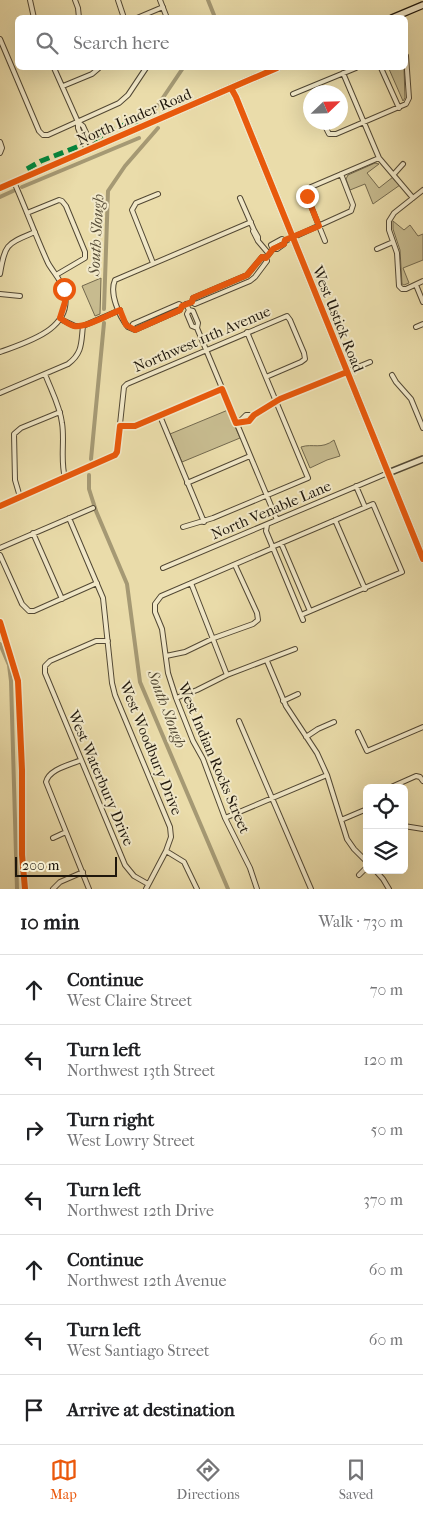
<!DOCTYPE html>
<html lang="en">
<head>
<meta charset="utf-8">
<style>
  :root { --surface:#fff; --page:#f6f6f6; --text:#202124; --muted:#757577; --line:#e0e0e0; --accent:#ea580c }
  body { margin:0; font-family:"IM FELL French Canon",serif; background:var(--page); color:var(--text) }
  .controls { position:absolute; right:15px; bottom:15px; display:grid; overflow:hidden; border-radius:8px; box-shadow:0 5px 20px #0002 }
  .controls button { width:45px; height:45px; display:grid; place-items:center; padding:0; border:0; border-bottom:1px solid var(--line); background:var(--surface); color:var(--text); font:25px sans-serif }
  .compass { position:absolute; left:303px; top:85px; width:45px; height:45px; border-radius:50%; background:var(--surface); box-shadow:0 5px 20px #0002; rotate:67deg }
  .scale { position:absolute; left:15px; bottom:12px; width:102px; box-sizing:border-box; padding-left:5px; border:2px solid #1f170c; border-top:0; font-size:14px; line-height:18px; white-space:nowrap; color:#1f170c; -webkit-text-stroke:4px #f1e8c8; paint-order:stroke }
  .stop { position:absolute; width:15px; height:15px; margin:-11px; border:4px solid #ea580c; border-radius:50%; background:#fff }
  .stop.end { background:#ea580c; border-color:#fff; box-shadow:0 1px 5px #0008 }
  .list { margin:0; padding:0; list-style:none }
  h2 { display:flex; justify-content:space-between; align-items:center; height:65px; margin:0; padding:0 20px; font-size:21px }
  h2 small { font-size:16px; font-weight:400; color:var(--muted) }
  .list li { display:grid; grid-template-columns:32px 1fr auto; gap:15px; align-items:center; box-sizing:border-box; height:70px; padding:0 20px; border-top:1px solid var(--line) }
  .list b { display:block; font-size:19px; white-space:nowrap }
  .list p { margin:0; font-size:16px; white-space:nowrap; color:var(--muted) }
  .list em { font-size:16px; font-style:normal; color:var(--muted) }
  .icon { flex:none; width:28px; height:28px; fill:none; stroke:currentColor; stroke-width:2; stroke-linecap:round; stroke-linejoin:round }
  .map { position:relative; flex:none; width:423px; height:889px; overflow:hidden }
  .search { position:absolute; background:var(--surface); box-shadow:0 5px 20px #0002; left:15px; right:15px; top:15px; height:55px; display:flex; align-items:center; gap:12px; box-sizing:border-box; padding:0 18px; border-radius:8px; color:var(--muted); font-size:19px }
  .sheet { height:555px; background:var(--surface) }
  nav { display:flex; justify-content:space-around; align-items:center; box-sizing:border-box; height:70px; border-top:1px solid var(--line); background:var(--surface); font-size:14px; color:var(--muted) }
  nav a { display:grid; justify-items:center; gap:2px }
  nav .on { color:var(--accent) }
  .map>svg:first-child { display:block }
</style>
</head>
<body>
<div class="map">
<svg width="423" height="889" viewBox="0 0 423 889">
  <rect width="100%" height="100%" fill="#eadcaa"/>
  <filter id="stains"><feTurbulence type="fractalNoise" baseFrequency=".004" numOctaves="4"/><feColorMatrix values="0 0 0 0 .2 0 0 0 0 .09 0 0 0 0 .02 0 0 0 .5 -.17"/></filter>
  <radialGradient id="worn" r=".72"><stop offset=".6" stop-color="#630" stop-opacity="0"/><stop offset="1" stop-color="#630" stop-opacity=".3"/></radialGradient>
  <path fill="#c7bb8f" stroke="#73694e" d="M387,68h17l1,30 -2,3 -14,-32z
    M375,163l4,1 -12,9 12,15 14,-11 7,8 -27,19 -8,-20 -15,6 -4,-11 2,-4z
    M393,221l11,9 6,-5 8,11 5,-2v26l-20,8 6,15 -5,2 -2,-1 -2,-34 -7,-21z
    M101,278l-1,36 -5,2 -13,-30z
    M228,410l12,28 -58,24 -12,-28z
    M334,440l6,16 -13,4 -17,8 -9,-21c12,-4 20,3 33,-7z"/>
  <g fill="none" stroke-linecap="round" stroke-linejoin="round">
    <path stroke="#a59974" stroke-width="4" d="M208,0l6,15 -1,3
      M154,111l29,-43
      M22,187l117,-49
      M0,197l13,-6
      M104,309l4,-118 17,-25 33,-38
      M91,459l13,-136
      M89,475v14l7,22 31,73 13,98 88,207
      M0,644l9,21 2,16 6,208"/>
    <defs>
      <path id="minor" d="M30,0l4,18
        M75,0l3,8 1,10
        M118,0l6,18
        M160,0l7,18
        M137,18l26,-11
        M0,39l39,92 4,4h5l71,-32 9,-8 18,-27
        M54,68l24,54
        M381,68l18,40
        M343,73l36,85 34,40
        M63,86l29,-12 7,-6
        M293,94l63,-26
        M323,122l6,12h7l70,-30 3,-6 -3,-42
        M0,142l2,6 -2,5
        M87,150l-9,-22v-6l5,4 10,22
        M394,174l9,-10
        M423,190l-29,23 -5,8v9l8,23 2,33 3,3h4l17,-8
        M240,198l14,32
        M27,213l32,-13 3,1 4,5 19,46v6l-29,17
        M254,230l4,7v4l-5,-10z
        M258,241l11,13
        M325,241l-18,-45v-4l4,-5 68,-29
        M273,249h4l7,-5 1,-3
        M377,249l16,-7
        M153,263l-21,-53 4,-7 22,-9
        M0,274c5,-31 7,-30 35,-42
        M416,285l7,17
        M0,294l20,2
        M192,302l3,2 55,-23 5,-4 12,-16 -1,-3
        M186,304l3,6 -2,4 5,12 5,2 1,-5 -5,-12 -4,-1
        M182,306l10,-4 1,-4 54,-23 15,-18 4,1 7,-9 -2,-4 11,-6 3,2 66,-30 2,-6 -12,-31
        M60,319l15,7h8l37,-16
        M132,327l1,-3 46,-20 3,2 -2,4 -45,20 -7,-3c-9,-11 -19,-34 -13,-47l136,-58
        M416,327l7,-3
        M197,328l80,192
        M0,352c27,-10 75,-23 64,-62 -3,-10 -11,-18 -16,-27 -12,-26 -22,-54 -34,-81
        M45,374c6,16 15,32 17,49 3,18 -2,37 3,55
        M392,375l4,7 15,17 12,29
        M0,393l68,-29c15,-11 13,-22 15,-38
        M160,416l44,106
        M239,422l7,-7h8
        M236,423l13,-2 5,-6 26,-16 90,-37
        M120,426h15l87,-37
        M187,483l63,-27
        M356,486l9,21
        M20,497l-5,-17 -1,-46 7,-6 39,-16
        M0,506l115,-51 2,-3 7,-65 3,-3 160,-68 3,4 14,33 1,6 -4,3 -35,15
        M69,518l34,80 9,85 3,12 55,132 1,10 -5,14 18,11 13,27
        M335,520l30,69
        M267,525l-1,6 37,89
        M183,527l30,-9 95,-40 -61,-146
        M33,533l29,66
        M281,543l29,68
        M272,547l101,-43 29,68 -101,43
        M0,548l93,-40
        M0,555l22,49 7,7h5l63,-28
        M163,568l225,-95
        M191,583l36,92
        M108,641h-12l-46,20 -5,5v7l80,192 9,11 14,8
        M166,656l19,-4 29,-14 39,-14 5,-4 -1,-7 -22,-48
        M267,661l19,45 31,47 10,22 20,64 7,10 13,13
        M176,698l21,-8 30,-15 68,-26
        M283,701l15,-7
        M239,721l72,168
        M358,732l9,19 56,-24
        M306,737l12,-8 16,-7
        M81,760c-11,5 -32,9 -35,22l43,107
        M389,788l27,-12 4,1 3,4
        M225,818l102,-43
        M341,820l26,-11
        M404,826l19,3
        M53,838l13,-6
        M375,870l8,9 6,10
        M359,875l8,-8
        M53,889l7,-7 23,-10
        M146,889l20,-38
        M257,889l-7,-21 -25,-50 -22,-59 -10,-18 -17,-43 -8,-25 -6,-44 -7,-17v-8l6,-8 112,-48"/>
      <path id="tertiary" d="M388,473l35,-14"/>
      <path id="secondary" d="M392,18l31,-13
        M231,88l5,9 187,462
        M0,188l277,-120"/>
    </defs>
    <use href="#minor" stroke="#524834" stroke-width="6"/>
    <use href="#tertiary" stroke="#524834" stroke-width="8"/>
    <use href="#secondary" stroke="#1f170c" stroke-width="8"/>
    <use href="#minor" stroke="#f1e8c8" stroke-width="4"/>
    <use href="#tertiary" stroke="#f1e8c8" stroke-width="5"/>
    <use href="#secondary" stroke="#f1e8c8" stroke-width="5.5"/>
    <path stroke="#00873e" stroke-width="5" stroke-dasharray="10 5" stroke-linecap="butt" d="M93,140l28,-14 17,-5
      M27,169l14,-8 41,-16"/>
    <defs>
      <path id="cycleway" d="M231,88l5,9 187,462
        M0,188l277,-120
        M0,506l115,-51 2,-3 3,-26h15l87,-37 14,34 13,-2 5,-6 26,-16 67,-27
        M0,622l18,59 4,89v85l3,34"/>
    </defs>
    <use href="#cycleway" stroke="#f1e8c8" stroke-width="9"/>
    <use href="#cycleway" stroke="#e8590c" stroke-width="6"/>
  </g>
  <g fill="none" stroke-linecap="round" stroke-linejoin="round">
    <path stroke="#ea580c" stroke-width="6" d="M64,289l1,13 -5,16c4,3 9,7 14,8 12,2 34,-11 46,-16l6,15 9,5 45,-20 2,-4 10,-4 1,-4 54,-23 15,-18 4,1 7,-9 11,-5 1,-4 34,-14 -12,-30"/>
  </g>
  <g text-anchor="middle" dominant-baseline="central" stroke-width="4" stroke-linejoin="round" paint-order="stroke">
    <g font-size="15" fill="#1f170c" stroke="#f1e8c8">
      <text transform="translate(134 117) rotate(-23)">North Linder Road</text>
      <text transform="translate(338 319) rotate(68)">West Ustick Road</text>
      <text transform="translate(202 339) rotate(-23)">Northwest 11th Avenue</text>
      <text transform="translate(271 510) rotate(-23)">North Venable Lane</text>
      <text transform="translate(151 748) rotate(68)">West Woodbury Drive</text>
      <text transform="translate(214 758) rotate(67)">West Indian Rocks Street</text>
      <text transform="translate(101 778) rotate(67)">West Waterbury Drive</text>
    </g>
    <g font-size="16" font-style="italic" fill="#554b36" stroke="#f1e8c8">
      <text transform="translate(96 235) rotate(-87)">South Slough</text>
      <text transform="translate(167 709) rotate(69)">South Slough</text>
    </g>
  </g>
  <rect width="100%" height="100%" filter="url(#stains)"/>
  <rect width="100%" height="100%" fill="url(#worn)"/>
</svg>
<div class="controls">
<button><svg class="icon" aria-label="locate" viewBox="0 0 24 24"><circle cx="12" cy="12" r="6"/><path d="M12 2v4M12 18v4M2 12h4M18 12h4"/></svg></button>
<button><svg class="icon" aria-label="layers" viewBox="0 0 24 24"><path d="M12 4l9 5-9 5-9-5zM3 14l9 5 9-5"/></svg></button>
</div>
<svg class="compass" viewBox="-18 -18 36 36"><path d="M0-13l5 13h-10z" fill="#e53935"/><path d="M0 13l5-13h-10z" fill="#757577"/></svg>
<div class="scale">200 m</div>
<div class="stop" style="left:64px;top:289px"></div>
<div class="stop end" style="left:307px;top:196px"></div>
<div class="search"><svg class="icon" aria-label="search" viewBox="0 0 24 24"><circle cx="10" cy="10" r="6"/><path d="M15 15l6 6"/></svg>Search here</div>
</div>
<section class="sheet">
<h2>10 min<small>Walk · 730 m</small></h2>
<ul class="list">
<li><svg class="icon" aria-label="ahead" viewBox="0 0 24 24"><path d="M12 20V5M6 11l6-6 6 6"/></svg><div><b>Continue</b><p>West Claire Street</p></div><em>70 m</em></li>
<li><svg class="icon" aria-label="left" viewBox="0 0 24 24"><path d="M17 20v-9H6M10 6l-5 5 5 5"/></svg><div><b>Turn left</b><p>Northwest 13th Street</p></div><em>120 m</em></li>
<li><svg class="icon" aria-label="right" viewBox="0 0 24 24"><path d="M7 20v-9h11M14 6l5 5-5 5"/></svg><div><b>Turn right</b><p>West Lowry Street</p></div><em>50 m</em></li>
<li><svg class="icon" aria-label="left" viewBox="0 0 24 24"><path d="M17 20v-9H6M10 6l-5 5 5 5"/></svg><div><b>Turn left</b><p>Northwest 12th Drive</p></div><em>370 m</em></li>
<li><svg class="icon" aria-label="ahead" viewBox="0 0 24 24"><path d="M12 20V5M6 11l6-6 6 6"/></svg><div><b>Continue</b><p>Northwest 12th Avenue</p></div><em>60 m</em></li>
<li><svg class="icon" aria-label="left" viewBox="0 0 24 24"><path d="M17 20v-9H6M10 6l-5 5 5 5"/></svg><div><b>Turn left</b><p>West Santiago Street</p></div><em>60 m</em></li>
<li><svg class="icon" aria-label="arrive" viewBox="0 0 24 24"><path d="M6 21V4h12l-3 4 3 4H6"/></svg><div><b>Arrive at destination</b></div></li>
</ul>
</section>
<nav>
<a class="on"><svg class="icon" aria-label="map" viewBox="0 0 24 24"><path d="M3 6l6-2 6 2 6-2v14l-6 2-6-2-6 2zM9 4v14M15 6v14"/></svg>Map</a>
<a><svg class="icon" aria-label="directions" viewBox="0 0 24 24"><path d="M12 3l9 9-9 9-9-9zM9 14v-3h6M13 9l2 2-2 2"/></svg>Directions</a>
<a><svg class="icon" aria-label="saved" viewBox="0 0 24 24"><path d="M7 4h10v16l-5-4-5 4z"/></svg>Saved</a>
</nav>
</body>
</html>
